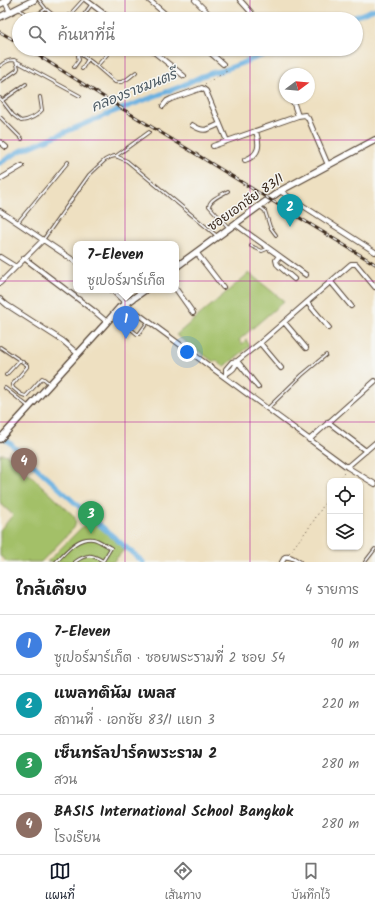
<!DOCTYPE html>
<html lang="th">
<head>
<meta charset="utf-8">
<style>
  :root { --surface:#fff; --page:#f2f2f2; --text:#222; --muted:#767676; --line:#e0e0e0; --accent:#111827 }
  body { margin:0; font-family:Kalam,"Playpen Sans Thai",sans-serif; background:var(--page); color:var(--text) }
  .controls { position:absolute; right:12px; bottom:12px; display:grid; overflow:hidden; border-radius:8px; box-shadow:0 1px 3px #0004 }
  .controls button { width:36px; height:36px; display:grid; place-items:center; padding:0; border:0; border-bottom:1px solid var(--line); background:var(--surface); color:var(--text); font:20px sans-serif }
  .compass { position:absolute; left:279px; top:68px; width:36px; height:36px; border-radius:50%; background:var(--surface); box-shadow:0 1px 3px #0004; rotate:74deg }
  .you { position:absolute; left:187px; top:352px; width:14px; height:14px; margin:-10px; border:3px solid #fff; border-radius:50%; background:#1a73e8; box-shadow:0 0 0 6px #1a73e833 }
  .badge { display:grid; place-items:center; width:26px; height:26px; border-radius:50%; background:var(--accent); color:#fff; font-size:13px; font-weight:700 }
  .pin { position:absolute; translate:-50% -33px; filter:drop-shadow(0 1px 2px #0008) }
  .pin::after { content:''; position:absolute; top:21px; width:14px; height:12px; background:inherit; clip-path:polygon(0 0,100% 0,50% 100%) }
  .popup { position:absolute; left:73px; top:241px; width:106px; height:52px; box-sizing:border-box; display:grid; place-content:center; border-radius:8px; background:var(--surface); filter:drop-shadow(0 1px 3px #0005); font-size:13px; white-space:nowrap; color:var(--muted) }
  .popup b { font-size:15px; color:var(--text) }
  .popup::after { content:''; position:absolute; left:50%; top:100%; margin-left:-8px; border:8px solid transparent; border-top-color:var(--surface) }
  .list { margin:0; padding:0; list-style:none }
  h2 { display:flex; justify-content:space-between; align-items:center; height:52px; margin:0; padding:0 16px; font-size:17px }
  h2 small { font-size:13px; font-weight:400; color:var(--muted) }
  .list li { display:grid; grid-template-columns:26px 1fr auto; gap:12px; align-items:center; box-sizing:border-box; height:60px; padding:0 16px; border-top:1px solid var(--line) }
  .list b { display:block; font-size:15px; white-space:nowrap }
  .list p { margin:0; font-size:13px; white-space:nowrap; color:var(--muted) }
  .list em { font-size:13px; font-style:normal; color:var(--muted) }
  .icon { flex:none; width:22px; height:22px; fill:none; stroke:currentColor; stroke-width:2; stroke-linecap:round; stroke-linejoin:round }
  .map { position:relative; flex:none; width:375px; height:562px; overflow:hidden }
  .search { position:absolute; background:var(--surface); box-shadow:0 1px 3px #0004; left:12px; right:12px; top:12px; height:44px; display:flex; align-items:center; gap:10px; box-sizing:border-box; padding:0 14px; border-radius:22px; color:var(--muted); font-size:15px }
  .sheet { height:292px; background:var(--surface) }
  nav { display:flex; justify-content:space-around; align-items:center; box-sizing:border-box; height:56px; border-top:1px solid var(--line); background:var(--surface); font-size:11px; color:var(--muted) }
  nav a { display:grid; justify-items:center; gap:2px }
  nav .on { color:var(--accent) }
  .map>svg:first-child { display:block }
</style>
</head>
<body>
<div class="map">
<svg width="375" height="562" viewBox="0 0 375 562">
  <rect width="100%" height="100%" fill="#f6f6f2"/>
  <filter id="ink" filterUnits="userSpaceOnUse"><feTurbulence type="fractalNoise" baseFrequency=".025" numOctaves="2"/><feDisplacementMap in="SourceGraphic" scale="8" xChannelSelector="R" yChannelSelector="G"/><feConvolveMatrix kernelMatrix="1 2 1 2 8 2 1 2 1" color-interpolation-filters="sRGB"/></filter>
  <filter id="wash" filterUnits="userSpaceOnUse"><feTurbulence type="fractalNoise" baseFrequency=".012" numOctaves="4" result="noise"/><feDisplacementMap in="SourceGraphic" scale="16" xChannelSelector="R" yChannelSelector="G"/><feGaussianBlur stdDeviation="0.9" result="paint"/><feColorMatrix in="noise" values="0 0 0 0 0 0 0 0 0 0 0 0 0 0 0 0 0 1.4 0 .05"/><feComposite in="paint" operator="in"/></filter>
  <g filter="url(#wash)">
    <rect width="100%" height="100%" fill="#eee0c1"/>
    <path fill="#a3c067" stroke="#6f7542" d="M249,273l35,28 -45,39 3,4 4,-4 4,6 -26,21 -8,-7 -2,2 -38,-27z
      M0,454h4l6,2 64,60c2,5 2,7 0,12l-33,34h-34l-7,-6v-26l13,-15 -13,-12z
      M90,519l35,30 -12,13h-66z"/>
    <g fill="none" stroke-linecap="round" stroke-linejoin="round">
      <path stroke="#6ab1e1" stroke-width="5" d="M349,19l26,-10
        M0,163l18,-11 90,-38 71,-27 23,-11 12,-4 7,-1 59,-22
        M0,434l86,79 57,49"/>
    </g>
  </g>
  <g filter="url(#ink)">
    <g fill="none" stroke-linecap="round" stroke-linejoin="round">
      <defs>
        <path id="lane" d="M39,0l7,9 12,10
          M19,9l12,10
          M73,11l10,-11
          M30,19l16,-10
          M66,19l3,-4
          M81,19l10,-14
          M73,49l20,14 22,19c8,2 15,-5 21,-10
          M52,53l3,-4
          M0,66c5,-4 8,-6 14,-6l66,36
          M97,66l14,-16
          M74,67l5,-7 -1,-4 1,-4
          M82,69l6,-10
          M0,82l17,-12 1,-2 -2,-7
          M0,98l13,17 8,6c8,-1 16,-5 21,-11l-2,-13
          M3,100l23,-16
          M0,117l22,22
          M116,156l33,-24
          M228,191c-7,4 -18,8 -19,15l19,21
          M260,207l5,4 5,16 6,8
          M18,222l50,-60
          M43,240l46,-65 16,-15 6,-3 4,-1 3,1 9,4 90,75
          M251,246l11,5 5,-2
          M133,311c-3,4 -9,8 -7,14l11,9h2l8,-11h2
          M0,347l27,18v2l-15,18 1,3c4,3 8,8 13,8l16,-18 2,1 6,5
          M6,375l14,-15
          M5,388l24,19
          M268,408l34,-33 24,-20
          M56,562c10,-10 21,-25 37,-23 6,1 12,6 18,9l-8,13c-12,-7 -17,-7 -28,1
          M365,562l10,-13"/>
        <path id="street" d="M4,0l6,12
          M86,0l25,19
          M149,0l22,19
          M195,0l19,19
          M240,0l17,19
          M150,49l34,27
          M206,49l17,15
          M212,54l6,-5
          M285,79v1
          M292,98l6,18
          M163,106l4,-5 4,-2 31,-11 4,3 21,50
          M192,125c13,8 14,5 28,-1
          M0,142l6,5
          M213,146l85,-30 7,-1 3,3 20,47
          M245,160c15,-5 15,-15 11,-29
          M0,179l22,-13
          M280,191l95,61
          M0,211l76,51
          M235,224l71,51
          M196,252l27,35
          M279,256l-3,4 1,4 2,2 15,13
          M0,257l16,10
          M24,258l70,53 13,11
          M331,282l20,24
          M0,283l43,-43
          M176,289l17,24
          M112,290l21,20 214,157 28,17
          M0,299l7,6 56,36 15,13
          M307,302l22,26
          M284,322l22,26
          M260,343l21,25
          M237,361l21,26
          M226,373v-4l6,-7 5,-1 23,-18 91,-79h5l19,23
          M226,374c6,-4 9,-5 11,-13
          M328,422l38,29
          M309,440l66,-59
          M347,467l28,-24
          M282,562l3,-5c6,-1 9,2 14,5"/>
        <path id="secondary" d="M0,4l8,-4
          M0,17l34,-17
          M176,267l104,-76 95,-51
          M0,439l107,-117 12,-14 8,-5 18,-13"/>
      </defs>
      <use href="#lane" stroke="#564536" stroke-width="4"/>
      <use href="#street" stroke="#564536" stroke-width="6"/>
      <use href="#secondary" stroke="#564536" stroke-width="8"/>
      <path stroke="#564536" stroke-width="1" stroke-dasharray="1 3" stroke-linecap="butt" d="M205,84l1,-1 20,-11v-1l-1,-3
        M339,481l6,-10
        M289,553l22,-28 19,-30"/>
      <use href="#lane" stroke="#fff" stroke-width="2"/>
      <use href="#street" stroke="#fff" stroke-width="4"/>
      <use href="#secondary" stroke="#fff" stroke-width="5.5"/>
      <defs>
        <path id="rail" d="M0,32l19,11
          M28,49l101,64 246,151"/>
      </defs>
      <use href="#rail" stroke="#3b2a1e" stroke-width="3"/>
      <use href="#rail" stroke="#f6f6f2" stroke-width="1.5" stroke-dasharray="4.5" stroke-linecap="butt"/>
    </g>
  </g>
  <path fill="none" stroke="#b5179e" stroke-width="1" stroke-opacity="0.55" d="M125,0v19M250,0v19M125,49v513M250,49v513M0,140h375M0,281h375M0,422h375"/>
  <g text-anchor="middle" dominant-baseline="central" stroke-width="3" stroke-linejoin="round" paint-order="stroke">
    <g font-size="13" fill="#3b2a1e" stroke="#f6f6f2">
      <text transform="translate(246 203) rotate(-35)">ซอยเอกชัย 83/1</text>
    </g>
    <g font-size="14" font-style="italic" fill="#4b5962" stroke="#f6f6f2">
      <text transform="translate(134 91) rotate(-22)">คลองราชมนตรี</text>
    </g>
  </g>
</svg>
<div class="controls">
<button><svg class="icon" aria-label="locate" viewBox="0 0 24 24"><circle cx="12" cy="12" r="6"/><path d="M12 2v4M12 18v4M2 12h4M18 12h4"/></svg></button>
<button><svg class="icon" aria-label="layers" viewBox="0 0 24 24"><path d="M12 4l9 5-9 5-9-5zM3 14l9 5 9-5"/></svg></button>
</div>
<svg class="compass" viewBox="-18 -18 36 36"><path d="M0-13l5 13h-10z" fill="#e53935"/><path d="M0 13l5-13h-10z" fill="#767676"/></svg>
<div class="you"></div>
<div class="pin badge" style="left:126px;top:339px;background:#3f7fe0">1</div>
<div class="popup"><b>7-Eleven</b>ซูเปอร์มาร์เก็ต</div>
<div class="pin badge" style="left:290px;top:227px;background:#0f9aa8">2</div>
<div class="pin badge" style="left:91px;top:534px;background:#2e9e5b">3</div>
<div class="pin badge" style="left:24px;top:481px;background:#8d6e63">4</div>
<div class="search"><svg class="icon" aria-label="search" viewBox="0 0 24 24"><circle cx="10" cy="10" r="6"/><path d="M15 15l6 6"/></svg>ค้นหาที่นี่</div>
</div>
<section class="sheet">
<h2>ใกล้เคียง<small>4 รายการ</small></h2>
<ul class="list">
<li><span class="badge" style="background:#3f7fe0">1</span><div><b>7-Eleven</b><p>ซูเปอร์มาร์เก็ต · ซอยพระรามที่ 2 ซอย 54</p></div><em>90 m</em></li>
<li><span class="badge" style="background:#0f9aa8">2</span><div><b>แพลทตินัม เพลส</b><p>สถานที่ · เอกชัย 83/1 แยก 3</p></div><em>220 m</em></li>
<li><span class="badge" style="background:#2e9e5b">3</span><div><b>เซ็นทรัลปาร์คพระราม 2</b><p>สวน</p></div><em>280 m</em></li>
<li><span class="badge" style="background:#8d6e63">4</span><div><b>BASIS International School Bangkok</b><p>โรงเรียน</p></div><em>280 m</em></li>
</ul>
</section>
<nav>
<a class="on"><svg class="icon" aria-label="map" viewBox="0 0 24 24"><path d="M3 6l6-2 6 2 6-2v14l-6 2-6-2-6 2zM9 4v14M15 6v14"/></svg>แผนที่</a>
<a><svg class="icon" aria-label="directions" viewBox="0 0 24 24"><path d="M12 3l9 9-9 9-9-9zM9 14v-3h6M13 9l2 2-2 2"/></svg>เส้นทาง</a>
<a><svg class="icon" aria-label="saved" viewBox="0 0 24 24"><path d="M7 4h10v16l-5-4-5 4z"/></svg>บันทึกไว้</a>
</nav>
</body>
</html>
